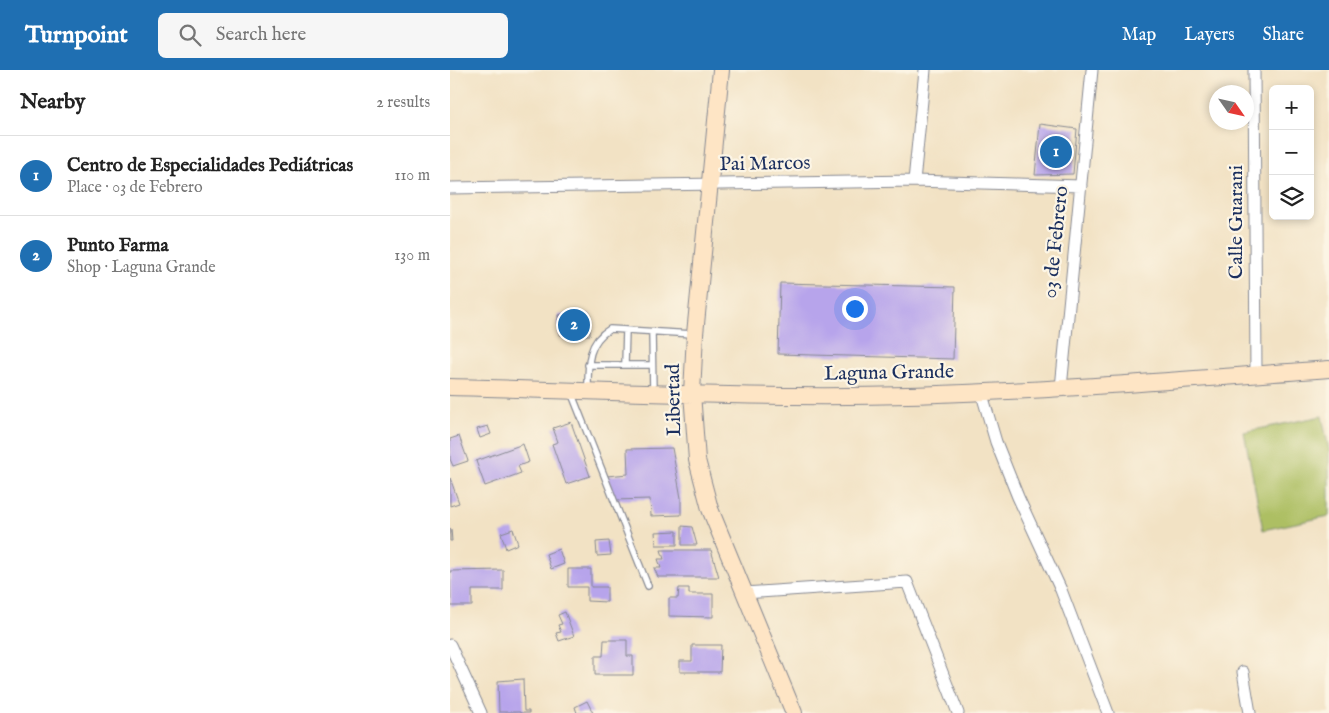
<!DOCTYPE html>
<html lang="en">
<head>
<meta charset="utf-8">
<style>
  :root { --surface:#fff; --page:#f6f6f6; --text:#222; --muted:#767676; --line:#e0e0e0; --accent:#1f6fb2 }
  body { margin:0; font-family:"IM FELL English",serif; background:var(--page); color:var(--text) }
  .controls { position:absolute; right:15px; top:15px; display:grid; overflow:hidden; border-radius:8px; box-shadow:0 2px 8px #0003 }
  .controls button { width:45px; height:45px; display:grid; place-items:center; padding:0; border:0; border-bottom:1px solid var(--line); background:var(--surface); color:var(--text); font:25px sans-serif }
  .compass { position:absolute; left:759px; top:15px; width:45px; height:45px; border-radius:50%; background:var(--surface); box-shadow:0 2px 8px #0003; rotate:124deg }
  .you { position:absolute; left:404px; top:238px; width:18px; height:18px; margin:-12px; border:4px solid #fff; border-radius:50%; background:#1a73e8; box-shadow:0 0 0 8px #1a73e833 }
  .badge { display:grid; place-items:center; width:32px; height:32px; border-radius:50%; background:var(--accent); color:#fff; font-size:16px; font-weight:700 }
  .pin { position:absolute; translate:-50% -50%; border:2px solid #fff; box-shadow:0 1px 5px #0006 }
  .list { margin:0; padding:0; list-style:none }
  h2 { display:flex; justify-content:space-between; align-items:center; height:65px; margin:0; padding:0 20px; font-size:21px }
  h2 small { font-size:16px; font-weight:400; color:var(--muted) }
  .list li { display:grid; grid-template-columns:32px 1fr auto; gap:15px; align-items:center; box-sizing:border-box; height:80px; padding:0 20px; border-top:1px solid var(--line) }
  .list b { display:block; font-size:19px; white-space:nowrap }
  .list p { margin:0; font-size:16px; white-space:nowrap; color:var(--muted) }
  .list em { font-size:16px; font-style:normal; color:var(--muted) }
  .icon { flex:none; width:28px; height:28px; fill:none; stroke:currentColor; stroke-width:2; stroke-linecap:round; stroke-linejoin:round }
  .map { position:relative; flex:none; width:879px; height:643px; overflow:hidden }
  header { display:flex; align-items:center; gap:30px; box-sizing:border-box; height:70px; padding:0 25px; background:var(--accent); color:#fff }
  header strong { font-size:24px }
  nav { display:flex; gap:28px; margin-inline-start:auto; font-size:18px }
  .search { width:350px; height:45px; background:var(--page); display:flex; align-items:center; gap:12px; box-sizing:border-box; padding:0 18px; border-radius:8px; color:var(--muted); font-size:19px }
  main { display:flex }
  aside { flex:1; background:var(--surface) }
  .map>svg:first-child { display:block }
</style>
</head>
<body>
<header>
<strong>Turnpoint</strong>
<div class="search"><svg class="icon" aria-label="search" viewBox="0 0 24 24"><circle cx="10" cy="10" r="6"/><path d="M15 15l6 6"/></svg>Search here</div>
<nav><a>Map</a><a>Layers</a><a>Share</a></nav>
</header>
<main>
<aside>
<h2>Nearby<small>2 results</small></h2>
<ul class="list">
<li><span class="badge">1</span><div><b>Centro de Especialidades Pediátricas</b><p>Place · 03 de Febrero</p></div><em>110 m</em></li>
<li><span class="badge">2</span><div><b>Punto Farma</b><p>Shop · Laguna Grande</p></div><em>130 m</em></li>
</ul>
</aside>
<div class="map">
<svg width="879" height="643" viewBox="0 0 879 643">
  <rect width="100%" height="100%" fill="#fcf5e5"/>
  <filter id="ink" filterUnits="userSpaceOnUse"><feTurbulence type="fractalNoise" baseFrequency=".02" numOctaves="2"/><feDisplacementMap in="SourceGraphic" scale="10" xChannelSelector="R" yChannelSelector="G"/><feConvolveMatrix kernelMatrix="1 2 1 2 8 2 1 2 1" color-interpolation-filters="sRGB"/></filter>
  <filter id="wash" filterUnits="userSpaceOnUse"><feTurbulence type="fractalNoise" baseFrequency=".0096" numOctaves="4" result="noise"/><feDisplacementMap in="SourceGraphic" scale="20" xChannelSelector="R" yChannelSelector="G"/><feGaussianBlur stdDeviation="1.12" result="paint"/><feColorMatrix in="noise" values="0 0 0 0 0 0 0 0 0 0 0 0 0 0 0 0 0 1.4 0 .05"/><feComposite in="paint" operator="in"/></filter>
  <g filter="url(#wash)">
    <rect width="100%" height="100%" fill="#f2e2c4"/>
    <path fill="#adbf63" stroke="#647760" d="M872,346l7,34v66l-66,14 -19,-98z"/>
    <g id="blocks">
      <path fill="#b7a4eb" d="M590,54l37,5 -4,45 -38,1z
        M330,213l175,4 -2,72 -175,-5z
        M140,244v21h-31l-1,-20z
        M121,352l19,54 -24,8 -14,-40 6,-2 -5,-14z
        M38,356l3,8 -11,4 -3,-9z
        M9,366l9,25 -15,5 -3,-7v-20z
        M73,374l6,18 -11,4 3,7 -36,13 -9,-25z
        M222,378l9,50v17l-30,1 -1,-17 -36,1 -7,-24 21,-2 -1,-25z
        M0,408l9,25 -9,3z
        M232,456l10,1 5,18h-15z
        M0,459h1l1,12h-2z
        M63,459l5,15 -12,5 -5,-16z
        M227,461v14h-21l-1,-13z
        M159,471l2,14 -14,1 -1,-14z
        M109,479l5,15 -13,5 -5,-15z
        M211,480h50l8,27h-61l-4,-9h7l-3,-9h6z
        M118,499h23v18h16v15l-20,-1v-14h-19z
        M53,500v20h-31v16h-21l-1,-35z
        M229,518h10v6h24v23l-44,-1v-18h9z
        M115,542l9,24 -15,5 -3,-8 5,-1 -3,-7 4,-1 -4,-9z
        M154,570h23v16h6v19h-38v-19h8z
        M242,575h29l-1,27h-40v-11h12z
        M73,609l1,32h5v2h-9v-1h-21l-1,-31z
        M137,631l6,12h-16l-2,-6z"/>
    </g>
  </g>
  <g filter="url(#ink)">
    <use href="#blocks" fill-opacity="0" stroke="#868891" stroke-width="1"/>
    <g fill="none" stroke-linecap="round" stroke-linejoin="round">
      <defs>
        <path id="service" d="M202,262l1,60
          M175,294l1,-34
          M138,295h64
          M138,319c0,-24 -1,-47 22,-60l83,5
          M121,322l77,194"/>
        <path id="minor" d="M804,0l2,304
          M464,111l11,-111
          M0,118l464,-7 167,5
          M611,318l31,-318
          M531,321l15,51 22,55 43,93 47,123
          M294,523l163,-11 51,131
          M0,575l31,68
          M793,602l7,41"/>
        <path id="secondary" d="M271,0l-26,264 -3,59 5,67 13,49 84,204
          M0,317c115,3 230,8 345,9 178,2 356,-14 534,-27"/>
      </defs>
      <use href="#service" stroke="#868891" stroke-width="8"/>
      <use href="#minor" stroke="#868891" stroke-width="13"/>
      <use href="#secondary" stroke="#868891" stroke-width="18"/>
      <use href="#service" stroke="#fff" stroke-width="5.5"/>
      <use href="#minor" stroke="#fff" stroke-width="11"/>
      <use href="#secondary" stroke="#fee5c5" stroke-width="16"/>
    </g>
  </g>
  <g text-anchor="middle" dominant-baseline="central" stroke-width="4.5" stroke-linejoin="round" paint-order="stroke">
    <g font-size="20" fill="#1b2f5e" stroke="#fcf5e5">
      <text transform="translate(315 94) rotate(-1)">Pai Marcos</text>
      <text transform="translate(786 152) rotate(-90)">Calle Guarani</text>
      <text transform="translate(606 172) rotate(-84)">03 de Febrero</text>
      <text transform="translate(439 303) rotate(-1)">Laguna Grande</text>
      <text transform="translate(224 330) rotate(-91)">Libertad</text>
    </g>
  </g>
</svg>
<div class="controls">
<button>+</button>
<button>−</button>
<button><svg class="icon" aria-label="layers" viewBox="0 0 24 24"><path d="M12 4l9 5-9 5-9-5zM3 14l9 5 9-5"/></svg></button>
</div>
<svg class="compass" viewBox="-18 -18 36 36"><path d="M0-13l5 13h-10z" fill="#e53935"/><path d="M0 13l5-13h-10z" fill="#767676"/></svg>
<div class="you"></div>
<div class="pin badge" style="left:606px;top:82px">1</div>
<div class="pin badge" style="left:124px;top:255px">2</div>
</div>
</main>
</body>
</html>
